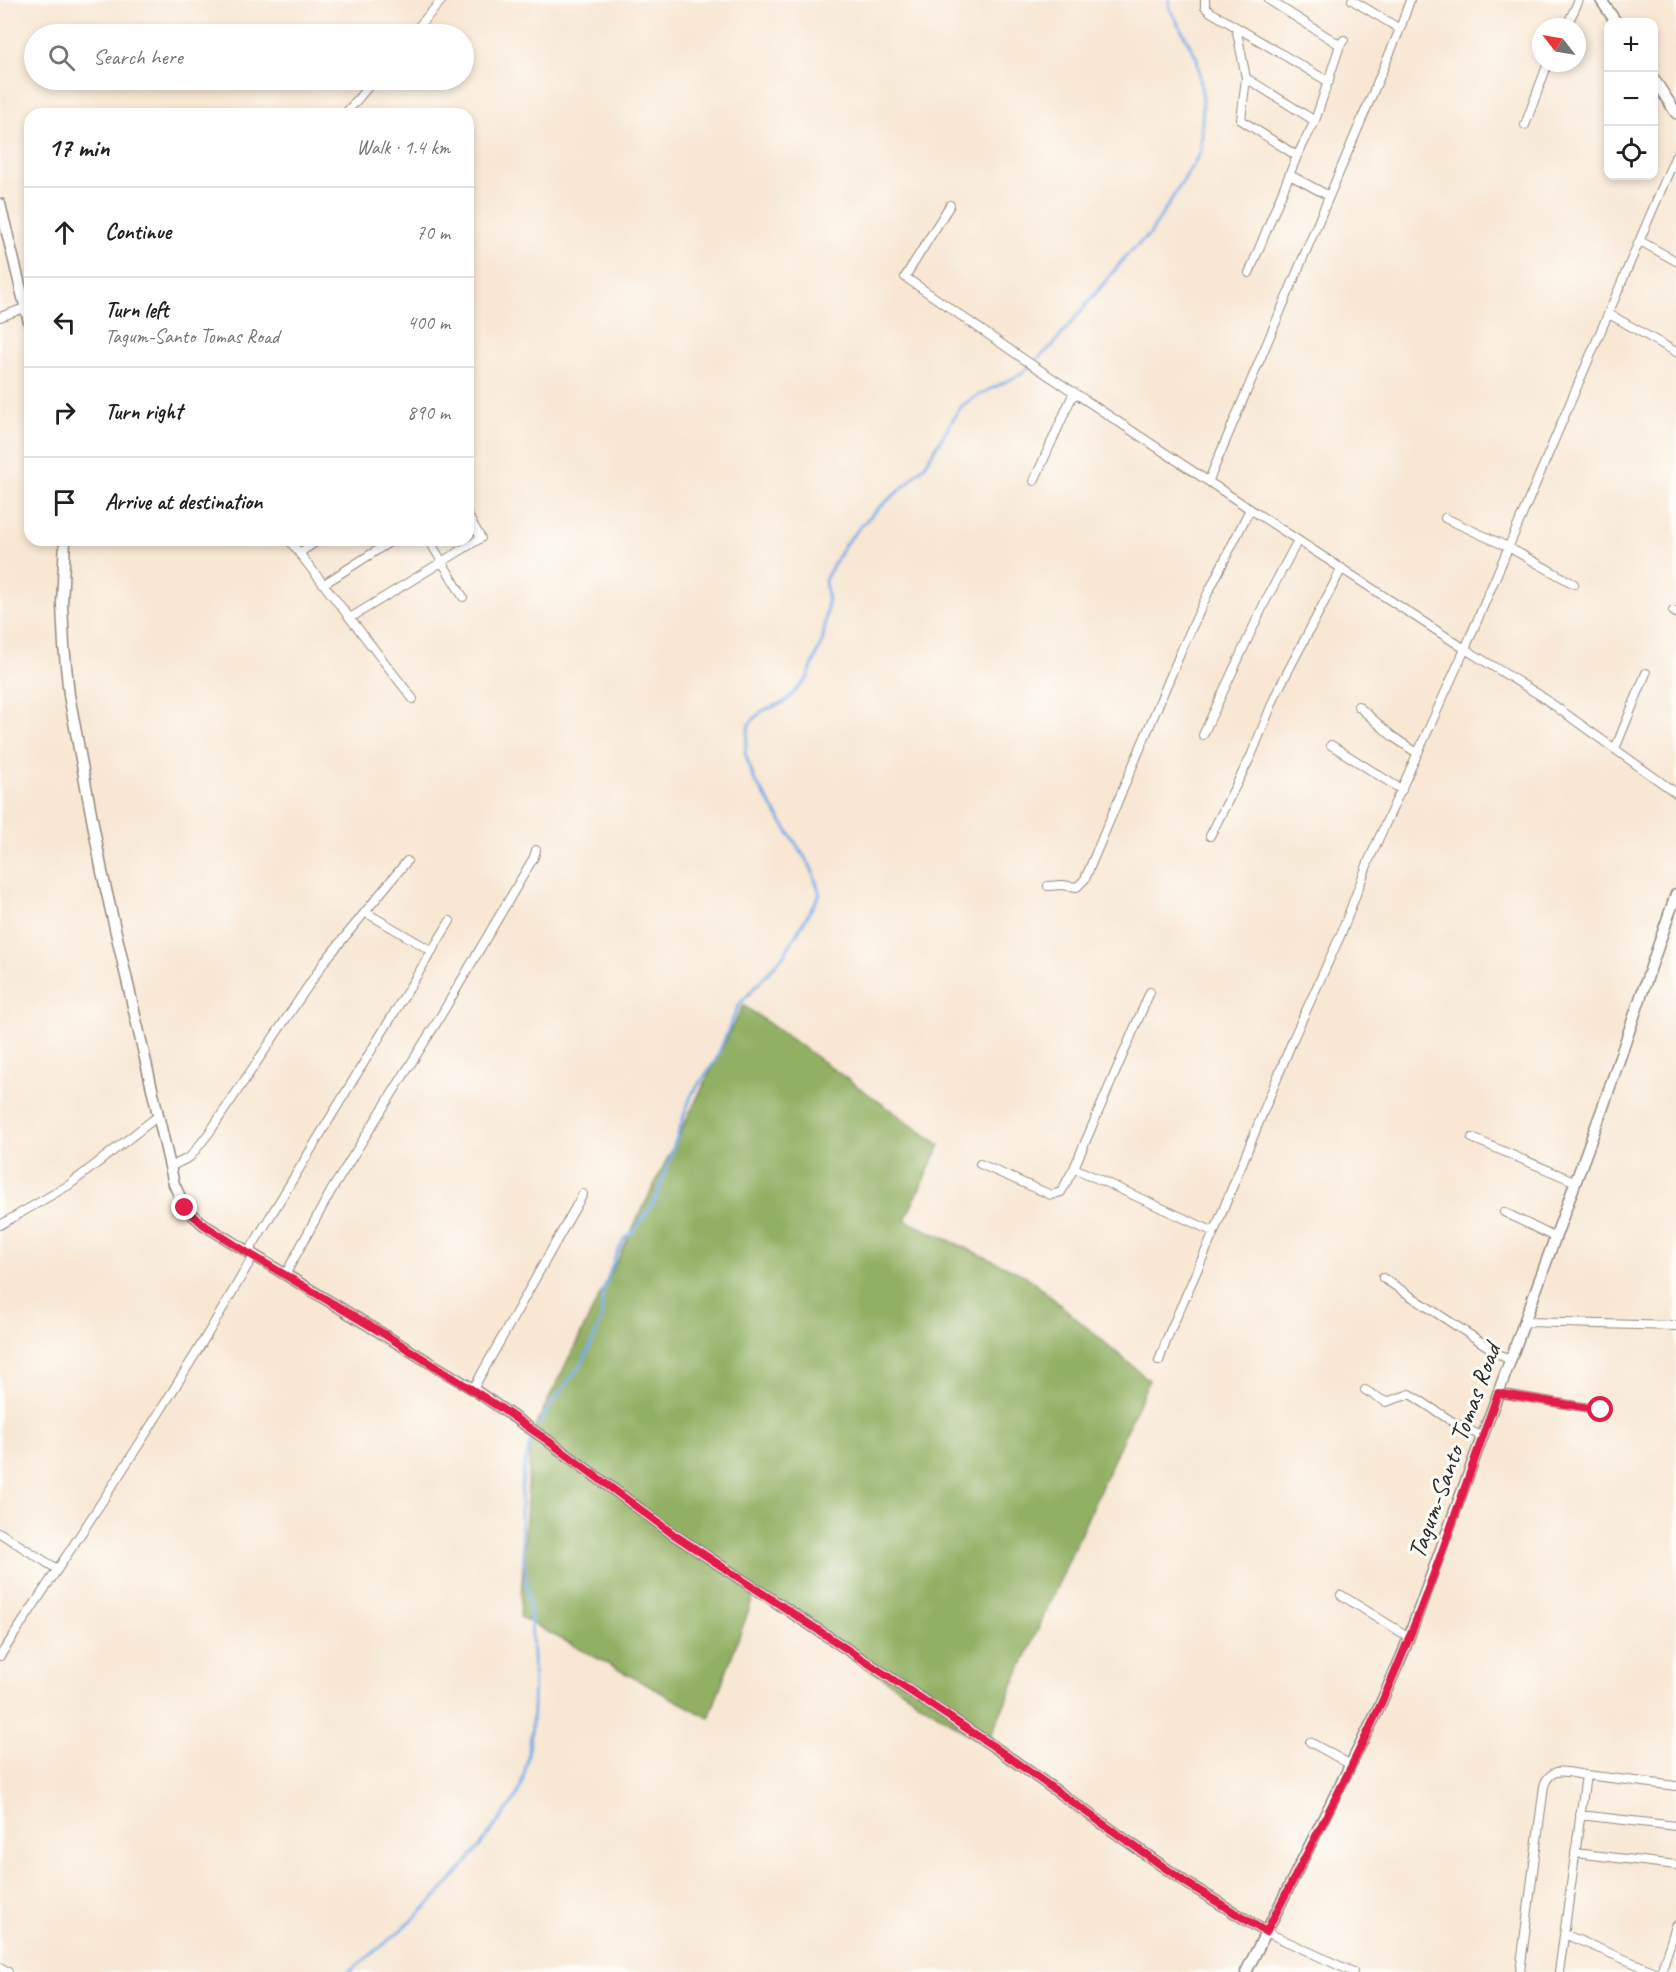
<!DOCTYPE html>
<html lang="en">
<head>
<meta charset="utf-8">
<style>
  :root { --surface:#fff; --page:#f2f2f2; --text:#202124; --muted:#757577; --line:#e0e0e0 }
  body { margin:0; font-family:Caveat,sans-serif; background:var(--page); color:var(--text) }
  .controls { position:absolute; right:18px; top:18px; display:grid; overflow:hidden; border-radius:12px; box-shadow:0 3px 9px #0003 }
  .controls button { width:54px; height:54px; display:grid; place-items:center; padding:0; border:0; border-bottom:2px solid var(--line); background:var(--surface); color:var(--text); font:30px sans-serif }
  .compass { position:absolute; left:1532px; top:18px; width:54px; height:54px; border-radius:50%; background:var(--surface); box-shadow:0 3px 9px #0003; rotate:301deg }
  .stop { position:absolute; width:18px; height:18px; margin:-14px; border:4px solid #e11d48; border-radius:50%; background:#fff }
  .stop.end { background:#e11d48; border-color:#fff; box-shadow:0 2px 6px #0008 }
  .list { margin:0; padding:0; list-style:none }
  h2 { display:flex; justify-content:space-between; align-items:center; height:78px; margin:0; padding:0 24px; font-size:26px }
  h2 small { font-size:20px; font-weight:400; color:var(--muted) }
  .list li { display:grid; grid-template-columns:39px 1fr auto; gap:18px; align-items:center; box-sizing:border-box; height:90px; padding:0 24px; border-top:2px solid var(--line) }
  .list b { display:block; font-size:22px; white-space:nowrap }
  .list p { margin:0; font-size:20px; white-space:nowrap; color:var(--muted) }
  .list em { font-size:20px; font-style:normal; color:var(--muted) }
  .icon { flex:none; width:33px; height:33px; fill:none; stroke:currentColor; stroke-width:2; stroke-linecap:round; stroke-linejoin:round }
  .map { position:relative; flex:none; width:1676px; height:1972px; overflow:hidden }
  .search { position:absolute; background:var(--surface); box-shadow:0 3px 9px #0003; left:24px; top:24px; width:450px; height:66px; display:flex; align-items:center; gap:15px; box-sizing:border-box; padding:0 21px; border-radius:33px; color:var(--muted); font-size:22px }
  .panel { position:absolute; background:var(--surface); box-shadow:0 3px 9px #0003; left:24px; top:108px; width:450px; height:438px; border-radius:18px }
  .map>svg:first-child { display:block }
</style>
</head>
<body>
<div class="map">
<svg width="1676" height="1972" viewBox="0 0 1676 1972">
  <rect width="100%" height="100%" fill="#fdfcf7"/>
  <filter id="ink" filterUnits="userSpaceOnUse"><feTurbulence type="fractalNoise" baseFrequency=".0167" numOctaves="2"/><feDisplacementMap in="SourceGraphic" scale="12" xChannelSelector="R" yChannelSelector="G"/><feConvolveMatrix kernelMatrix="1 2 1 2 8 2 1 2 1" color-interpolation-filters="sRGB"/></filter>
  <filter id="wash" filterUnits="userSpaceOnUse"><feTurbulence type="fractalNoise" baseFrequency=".008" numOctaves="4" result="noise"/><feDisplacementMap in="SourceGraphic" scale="24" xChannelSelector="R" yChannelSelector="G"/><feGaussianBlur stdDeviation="1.35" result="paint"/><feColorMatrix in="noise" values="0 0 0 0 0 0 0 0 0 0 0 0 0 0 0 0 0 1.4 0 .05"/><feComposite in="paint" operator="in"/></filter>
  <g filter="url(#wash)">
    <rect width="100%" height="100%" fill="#f8e7d3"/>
    <path fill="#92b063" stroke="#5e6e47" stroke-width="1.5" d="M743,1005l197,140 -35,75 121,56 123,104 -163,366 -231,-153 -46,125 -189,-101 11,-182z"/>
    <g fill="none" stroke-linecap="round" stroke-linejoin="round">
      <path stroke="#7aade7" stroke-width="3" d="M539,1425l10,-17 33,-45 13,-27 6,-15 2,-30 13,-36 8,-16 9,-7 23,-33 31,-92 5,-13 24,-34 22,-54 46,-51 36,-61 -9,-27 -57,-88 -9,-26 4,-29 13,-13 23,-9 22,-23 16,-40 5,-38 -3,-21 20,-36 29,-32 32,-27 19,-20 35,-57 13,-10 48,-24 33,-30 73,-89 23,-21 51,-82 2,-53 -6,-41 -27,-49 -1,-9
        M349,1972c25,-20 51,-39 74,-62 26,-25 50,-53 71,-83 10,-13 22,-26 27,-42 17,-54 14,-134 7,-190 -6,-48 -14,-114 5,-158"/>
    </g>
  </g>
  <g filter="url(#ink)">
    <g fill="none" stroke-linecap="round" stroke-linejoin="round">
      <defs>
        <path id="street" d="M1205,0v7l4,4 120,71
          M1269,0l71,45
          M1352,0l48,29
          M1236,27l10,51 -5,42 56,36
          M1566,27l13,-27
          M412,34l30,-34
          M1246,78l69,43
          M345,114l29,-34
          M1525,125l23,-62
          M1290,175l39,21
          M950,205l-45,72 117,81 228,151 215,140 76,47 135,97
          M1640,241l36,20
          M1249,273l48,-117 18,-35 25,-76 4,-5
          M1609,314l67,38
          M0,317l30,-11
          M1209,480l191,-451 10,-29
          M1034,481l40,-89
          M1445,518l63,29 66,37
          M289,540l124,159
          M429,540l34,57
          M299,553l20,-13
          M324,584l69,-44
          M1673,611l3,2
          M350,618l131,-80 -13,-22
          M1358,706l34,30 25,17
          M1203,735l61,-131 34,-64
          M1331,745l71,45
          M1615,749l31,-76
          M1210,836l41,-80 25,-62 66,-126
          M1048,886l14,-1 15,2 8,-8 97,-230 26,-56 42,-84
          M365,912l67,39
          M1150,992l-76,176 140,64
          M1472,1138l104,44
          M980,1164l71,31 10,-3 13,-24
          M170,1167l20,-10 19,-24 116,-172 82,-100
          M1504,1212l52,26
          M0,1225l69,-40 89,-69
          M248,1253l202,-332
          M285,1275l46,-84 106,-169 97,-165 2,-7
          M1383,1278l127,83
          M1525,1322l151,4
          M1159,1361l9,-25 46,-104 80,-195 47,-103 28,-74 96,-211 211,-494
          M473,1389l110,-195
          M1365,1390l21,12 24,-8 43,28 30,15
          M1499,1393l102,17
          M0,1533l57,36
          M1341,1595l68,42
          M0,1656c87,-131 175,-262 253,-400
          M1310,1742l41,23
          M1580,1815l96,11
          M1575,1853l101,12
          M1266,1932l87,40
          M1564,1934l91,38
          M0,1967l8,5
          M1520,1972l24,-186c7,-22 23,-13 42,-11
          M1559,1972l27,-197 90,11
          M1661,1972l15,-46"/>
        <path id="secondary" d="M1601,0l15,22
          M1654,79l22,34
          M0,204l30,122
          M65,540l-3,64 2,42 5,49 33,177 72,312 11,24 19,17 269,164 74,51 126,94 320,212 192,136 81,50
          M1246,1972l131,-260 26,-59 200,-546 73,-213"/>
      </defs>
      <use href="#street" stroke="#92897f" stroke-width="10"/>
      <use href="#secondary" stroke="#92897f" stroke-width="13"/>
      <use href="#street" stroke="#fff" stroke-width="8"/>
      <use href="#secondary" stroke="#fff" stroke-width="10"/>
    </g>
  </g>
  <g fill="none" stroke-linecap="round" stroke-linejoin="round" filter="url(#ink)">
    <path stroke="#e11d48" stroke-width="8" d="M185,1208l19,17 44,28 136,81 115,73 48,33 126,94 320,212 192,136 81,50c43,-83 88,-166 126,-253 40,-93 72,-190 106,-286l103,17"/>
  </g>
  <g text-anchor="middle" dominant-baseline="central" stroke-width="6" stroke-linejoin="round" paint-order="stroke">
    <g font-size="26" fill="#2b2b2b" stroke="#fdfcf7">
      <text transform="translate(1454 1451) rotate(-70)">Tagum-Santo Tomas Road</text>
    </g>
  </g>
</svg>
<div class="controls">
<button>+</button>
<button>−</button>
<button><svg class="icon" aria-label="locate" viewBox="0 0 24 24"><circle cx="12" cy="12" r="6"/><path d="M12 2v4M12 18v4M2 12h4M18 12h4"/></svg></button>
</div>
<svg class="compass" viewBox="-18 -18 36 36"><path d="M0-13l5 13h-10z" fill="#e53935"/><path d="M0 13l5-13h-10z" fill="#757577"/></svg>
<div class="stop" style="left:1601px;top:1410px"></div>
<div class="stop end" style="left:185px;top:1208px"></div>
<div class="search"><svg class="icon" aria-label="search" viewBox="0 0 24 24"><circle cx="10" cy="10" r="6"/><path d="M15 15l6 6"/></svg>Search here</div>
<section class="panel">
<h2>17 min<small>Walk · 1.4 km</small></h2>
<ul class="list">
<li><svg class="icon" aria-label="ahead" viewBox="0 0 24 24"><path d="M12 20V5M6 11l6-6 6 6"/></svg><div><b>Continue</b></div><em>70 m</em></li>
<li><svg class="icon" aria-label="left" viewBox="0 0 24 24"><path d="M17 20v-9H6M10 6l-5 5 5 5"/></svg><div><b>Turn left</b><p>Tagum-Santo Tomas Road</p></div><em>400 m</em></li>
<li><svg class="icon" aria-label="right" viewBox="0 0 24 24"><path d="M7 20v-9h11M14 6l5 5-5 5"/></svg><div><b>Turn right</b></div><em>890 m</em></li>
<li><svg class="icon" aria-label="arrive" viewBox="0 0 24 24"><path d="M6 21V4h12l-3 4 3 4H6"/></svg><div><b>Arrive at destination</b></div></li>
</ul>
</section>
</div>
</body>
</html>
